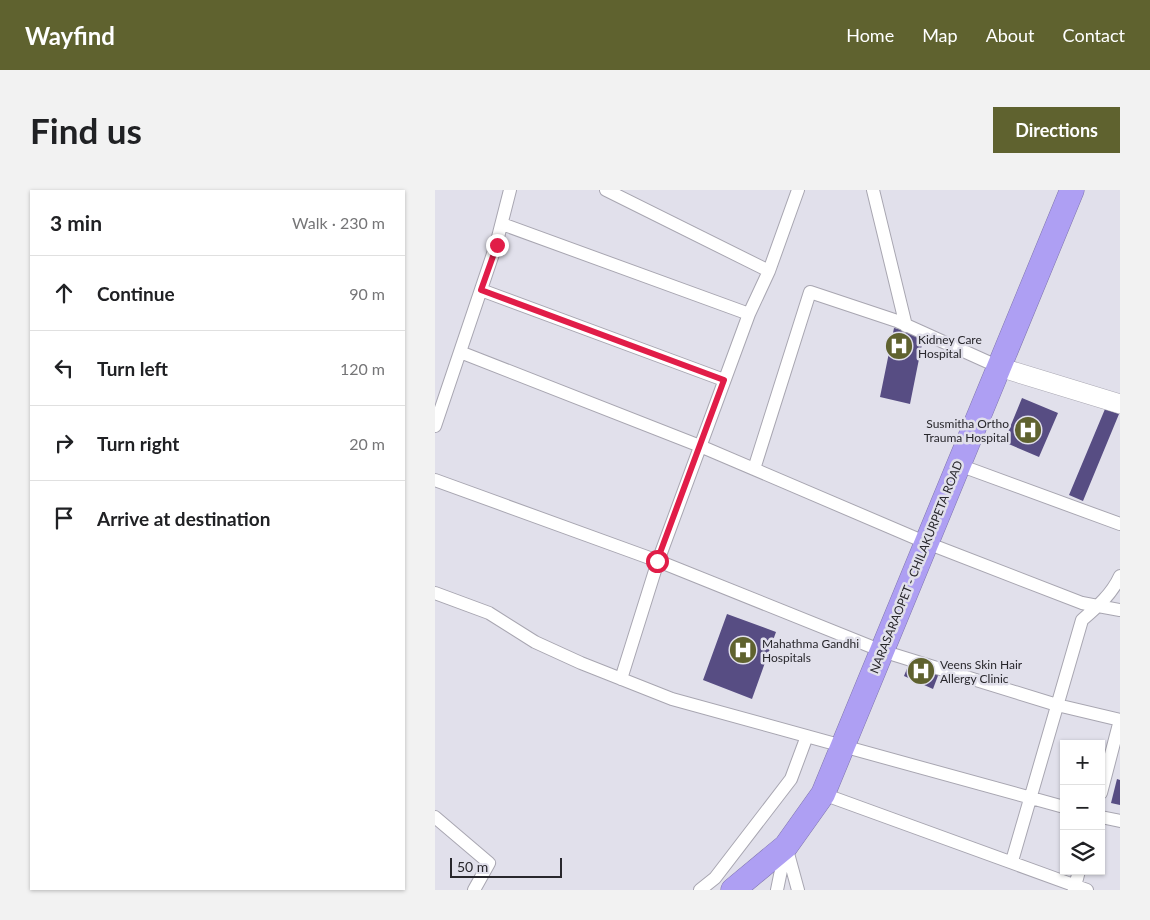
<!DOCTYPE html>
<html lang="en">
<head>
<meta charset="utf-8">
<style>
  :root { --surface:#fff; --page:#f2f2f2; --text:#202124; --muted:#757577; --line:#e0e0e0; --accent:#5f622f }
  body { margin:0; font-family:Lato,sans-serif; background:var(--page); color:var(--text) }
  .controls { position:absolute; right:15px; bottom:15px; display:grid; overflow:hidden; border-radius:0px; box-shadow:0 1px 4px #0004 }
  .controls button { width:45px; height:45px; display:grid; place-items:center; padding:0; border:0; border-bottom:1px solid var(--line); background:var(--surface); color:var(--text); font:25px sans-serif }
  .scale { position:absolute; left:15px; bottom:12px; width:112px; box-sizing:border-box; padding-left:5px; border:2px solid #28272c; border-top:0; font-size:14px; line-height:18px; white-space:nowrap; color:#28272c; -webkit-text-stroke:4px #e1e0eb; paint-order:stroke }
  .stop { position:absolute; width:15px; height:15px; margin:-11px; border:4px solid #e11d48; border-radius:50%; background:#fff }
  .stop.end { background:#e11d48; border-color:#fff; box-shadow:0 1px 5px #0008 }
  .list { margin:0; padding:0; list-style:none }
  h2 { display:flex; justify-content:space-between; align-items:center; height:65px; margin:0; padding:0 20px; font-size:21px }
  h2 small { font-size:16px; font-weight:400; color:var(--muted) }
  .list li { display:grid; grid-template-columns:32px 1fr auto; gap:15px; align-items:center; box-sizing:border-box; height:75px; padding:0 20px; border-top:1px solid var(--line) }
  .list b { display:block; font-size:19px; white-space:nowrap }
  .list em { font-size:16px; font-style:normal; color:var(--muted) }
  .icon { flex:none; width:28px; height:28px; fill:none; stroke:currentColor; stroke-width:2; stroke-linecap:round; stroke-linejoin:round }
  .map { position:relative; flex:none; width:685px; height:700px; overflow:hidden; border-radius:0px }
  header { display:flex; align-items:center; gap:30px; box-sizing:border-box; height:70px; padding:0 25px; background:var(--accent); color:#fff }
  header strong { font-size:24px }
  nav { display:flex; gap:28px; margin-inline-start:auto; font-size:18px }
  .intro { display:flex; align-items:center; justify-content:space-between; box-sizing:border-box; height:120px; padding:0 30px }
  h1 { margin:0; font-size:35px }
  .button { padding:12px 22px; border-radius:0px; background:var(--accent); color:#fff; font-size:18px; font-weight:700 }
  main { display:flex; gap:30px; padding:0 30px }
  aside { flex:1; background:var(--surface); border-radius:0px; box-shadow:0 1px 4px #0004 }
  .map>svg:first-child { display:block }
</style>
</head>
<body>
<header>
<strong>Wayfind</strong>
<nav><a>Home</a><a>Map</a><a>About</a><a>Contact</a></nav>
</header>
<div class="intro"><h1>Find us</h1><a class="button">Directions</a></div>
<main>
<aside>
<h2>3 min<small>Walk · 230 m</small></h2>
<ul class="list">
<li><svg class="icon" aria-label="ahead" viewBox="0 0 24 24"><path d="M12 20V5M6 11l6-6 6 6"/></svg><div><b>Continue</b></div><em>90 m</em></li>
<li><svg class="icon" aria-label="left" viewBox="0 0 24 24"><path d="M17 20v-9H6M10 6l-5 5 5 5"/></svg><div><b>Turn left</b></div><em>120 m</em></li>
<li><svg class="icon" aria-label="right" viewBox="0 0 24 24"><path d="M7 20v-9h11M14 6l5 5-5 5"/></svg><div><b>Turn right</b></div><em>20 m</em></li>
<li><svg class="icon" aria-label="arrive" viewBox="0 0 24 24"><path d="M6 21V4h12l-3 4 3 4H6"/></svg><div><b>Arrive at destination</b></div></li>
</ul>
</aside>
<div class="map">
<svg width="685" height="700" viewBox="0 0 685 700">
  <rect width="100%" height="100%" fill="#e1e0eb"/>
  <path fill="#574d83" d="M459,138l30,6 -14,70 -30,-7z
    M587,208l36,15 -19,44 -35,-15z
    M670,219l14,5 -36,87 -14,-6z
    M292,424l49,18 -24,67 -49,-19z
    M475,471l29,12 -6,16 -29,-13z
    M682,589l3,1v25l-9,-2z"/>
  <g fill="none" stroke-linecap="round" stroke-linejoin="round">
    <defs>
      <path id="street" d="M171,0l163,81 29,-81
        M438,0l33,136
        M67,34l247,90
        M46,100l243,90
        M25,162l240,94 227,97 155,60 38,7
        M0,236l61,-181 14,-55
        M524,275l161,59
        M319,279l56,-177 87,29 102,46
        M0,290l223,81 224,90 175,54 63,15
        M0,403l54,20 46,29 46,21 91,36 392,108
        M186,489l37,-118 91,-247 20,-43
        M666,603l19,-73
        M388,604l264,96
        M0,627l54,46 -15,27
        M666,627l19,4
        M577,671l70,-241c15,-13 30,-26 38,-44
        M265,700l15,-12 76,-99 16,-43
        M342,700l9,-44 12,44
        M639,700l5,-19"/>
      <path id="secondary" d="M564,177l121,37"/>
      <path id="highway" d="M298,700l53,-44 37,-52 249,-604"/>
    </defs>
    <use href="#street" stroke="#a8a6b1" stroke-width="14"/>
    <use href="#secondary" stroke="#a8a6b1" stroke-width="20"/>
    <use href="#highway" stroke="#7f75ad" stroke-width="25"/>
    <use href="#street" stroke="#fff" stroke-width="12"/>
    <use href="#secondary" stroke="#fff" stroke-width="19"/>
    <use href="#highway" stroke="#ae9ff3" stroke-width="24"/>
  </g>
  <g fill="none" stroke-linecap="round" stroke-linejoin="round">
    <path stroke="#e11d48" stroke-width="6" d="M62,55l-16,45 243,90 -67,181"/>
  </g>
  <defs>
    <symbol id="hospital-disc" viewBox="-11 -11 22 22"><circle r="9.5" fill="#5f622f" stroke="#e1e0eb"/><path d="M-5-5h3v3.5h4V-5h3V5h-3V1.5h-4V5h-3Z" fill="#fff"/></symbol>
  </defs>
  <g fill-rule="evenodd">
    <use href="#hospital-disc" x="448" y="140" width="32" height="32"/>
    <use href="#hospital-disc" x="577" y="224" width="32" height="32"/>
    <use href="#hospital-disc" x="292" y="444" width="32" height="32"/>
    <use href="#hospital-disc" x="470" y="465" width="32" height="32"/>
  </g>
  <g text-anchor="middle" dominant-baseline="central" stroke-width="5" stroke-linejoin="round" paint-order="stroke">
    <g font-size="12" fill="#28272c" stroke="#e1e0eb" text-anchor="start">
      <text x="483" y="149">Kidney Care<tspan x="483" dy="14">Hospital</tspan></text>
      <text x="574" y="233" text-anchor="end">Susmitha Ortho<tspan x="574" dy="14">Trauma Hospital</tspan></text>
      <text x="327" y="453">Mahathma Gandhi<tspan x="327" dy="14">Hospitals</tspan></text>
      <text x="505" y="474">Veens Skin Hair<tspan x="505" dy="14">Allergy Clinic</tspan></text>
    </g>
    <g font-size="12" fill="#28272c" stroke="#e1e0eb">
      <text transform="translate(481 377) rotate(-68)">NARASARAOPET - CHILAKURPETA ROAD</text>
    </g>
  </g>
</svg>
<div class="controls">
<button>+</button>
<button>−</button>
<button><svg class="icon" aria-label="layers" viewBox="0 0 24 24"><path d="M12 4l9 5-9 5-9-5zM3 14l9 5 9-5"/></svg></button>
</div>
<div class="scale">50 m</div>
<div class="stop" style="left:222px;top:371px"></div>
<div class="stop end" style="left:62px;top:55px"></div>
</div>
</main>
</body>
</html>
